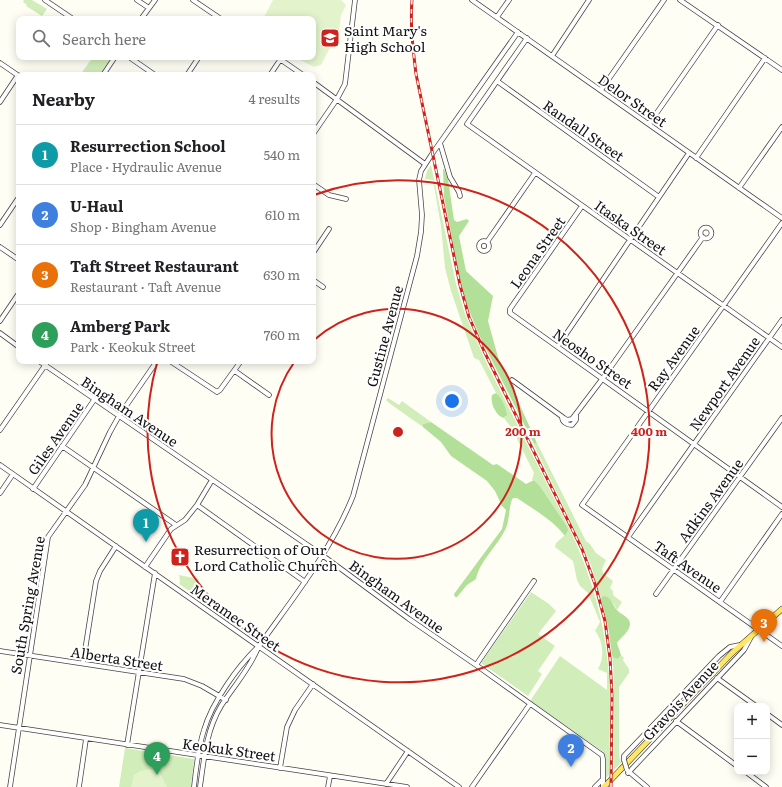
<!DOCTYPE html>
<html lang="en">
<head>
<meta charset="utf-8">
<style>
  :root { --surface:#fff; --page:#f2f2f2; --text:#202124; --muted:#757577; --line:#e0e0e0; --accent:#0b8043 }
  body { margin:0; font-family:Literata,serif; background:var(--page); color:var(--text) }
  .controls { position:absolute; right:12px; bottom:12px; display:grid; overflow:hidden; border-radius:8px; box-shadow:0 2px 10px #0003 }
  .controls button { width:36px; height:36px; display:grid; place-items:center; padding:0; border:0; border-bottom:1px solid var(--line); background:var(--surface); color:var(--text); font:20px sans-serif }
  .you { position:absolute; left:452px; top:401px; width:14px; height:14px; margin:-10px; border:3px solid #fff; border-radius:50%; background:#1a73e8; box-shadow:0 0 0 6px #1a73e833 }
  .badge { display:grid; place-items:center; width:26px; height:26px; border-radius:50%; background:var(--accent); color:#fff; font-size:13px; font-weight:700 }
  .pin { position:absolute; translate:-50% -33px; filter:drop-shadow(0 1px 2px #0008) }
  .pin::after { content:''; position:absolute; top:21px; width:14px; height:12px; background:inherit; clip-path:polygon(0 0,100% 0,50% 100%) }
  .list { margin:0; padding:0; list-style:none }
  h2 { display:flex; justify-content:space-between; align-items:center; height:52px; margin:0; padding:0 16px; font-size:17px }
  h2 small { font-size:13px; font-weight:400; color:var(--muted) }
  .list li { display:grid; grid-template-columns:26px 1fr auto; gap:12px; align-items:center; box-sizing:border-box; height:60px; padding:0 16px; border-top:1px solid var(--line) }
  .list b { display:block; font-size:15px; white-space:nowrap }
  .list p { margin:0; font-size:13px; white-space:nowrap; color:var(--muted) }
  .list em { font-size:13px; font-style:normal; color:var(--muted) }
  .icon { flex:none; width:22px; height:22px; fill:none; stroke:currentColor; stroke-width:2; stroke-linecap:round; stroke-linejoin:round }
  .map { position:relative; flex:none; width:782px; height:787px; overflow:hidden }
  .search { position:absolute; background:var(--surface); box-shadow:0 2px 10px #0003; left:16px; top:16px; width:300px; height:44px; display:flex; align-items:center; gap:10px; box-sizing:border-box; padding:0 14px; border-radius:8px; color:var(--muted); font-size:15px }
  .panel { position:absolute; background:var(--surface); box-shadow:0 2px 10px #0003; left:16px; top:72px; width:300px; height:292px; border-radius:8px }
  .map>svg:first-child { display:block }
</style>
</head>
<body>
<div class="map">
<svg width="782" height="787" viewBox="0 0 782 787">
  <rect width="100%" height="100%" fill="#fffef5"/>
  <path fill="#d1eeba" d="M24,0h8l15,9 -5,7 -16,-10 1,-1 -4,-3z
    M93,57h19l-12,18h-20z
    M431,165l25,119 9,30 22,50 85,170c19,42 32,85 36,131 4,37 1,74 1,110l-3,3v-20l-4,-7 -71,-50 1,-3 28,-42 47,34v-17l-9,-4c7,-12 5,-29 -3,-38l5,-9 -12,-29 -8,-7 -3,-6 -4,-19 -18,-14 1,-4 10,-9v-9l-26,-39 -6,-6h-2l2,-7 -23,-46 -7,-9 2,-1 -8,-22 -2,-2 -17,-33 -5,-2 -23,-67 -6,-23 -4,-42 -8,-46 -8,-1 2,-8z
    M388,398l11,7 3,-4 29,21 -8,2v3l-34,-24 -3,-3z
    M533,443l1,1 3,-1 49,98 4,3 6,9 10,7 -4,9 1,4 10,8 -3,7 3,3v4l9,7 -5,8 -4,-7 -10,-7 -2,3 -10,-34 -8,-18z
    M179,575l20,4 -8,13 -12,-8 1,-2z
    M531,592l18,12 7,7 -18,23 17,12 -17,25 4,3 -14,22 -47,-33z
    M612,655l4,4h2l3,-4 3,3 -1,2 6,9v4l-10,14v68l2,8 -7,7v-91z
    M125,748l69,11 -3,28h-72z"/>
  <path fill="#b2e098" d="M443,169h1l4,10 6,41 3,2 10,-3 2,2 -10,15 7,35 27,25 -5,25 10,36 39,86 -3,1 -55,-109 -12,-30 -8,-31 -15,-77z
    M496,393c6,5 10,14 11,22l-3,3c-8,-2 -14,-15 -12,-23z
    M431,422l62,43 4,-1 29,20 8,-4 6,6 26,39 2,5 -3,6c-12,-16 -32,-27 -48,-38h-4c-4,5 -3,21 -7,30 -8,18 -26,32 -30,51l-9,6 -10,12h-2l-1,-3 48,-65 4,-19 -4,-4 -7,-15 -8,-10 -36,-25 -10,-14 -18,-15v-3z
    M603,596c10,1 9,10 15,15 4,4 13,7 12,14 -1,7 -9,12 -13,18l4,12 -3,4 -4,-1 -2,-3 -4,-29 -7,-27z"/>
  <path fill="#e3f4cd" d="M273,0h68l5,5 -5,10 -2,16 -18,34 -7,2 -19,-10h18v-38h-50z
    M149,769l10,2 8,16h-36l3,-12 6,-4z"/>
  <g fill="none" stroke-linecap="round" stroke-linejoin="round">
    <defs>
      <path id="minor" d="M45,0l28,19
        M137,0l12,8
        M193,0l28,19
        M472,0l310,218
        M680,0l102,70
        M497,17l12,-17
        M141,19l14,-19
        M527,38l-60,86 315,223
        M552,56l37,-56
        M129,57l26,18
        M277,57l26,18
        M0,63l19,13
        M103,75l12,-18
        M187,75l12,-18
        M270,75l10,-15
        M497,81l162,116
        M313,82l112,82
        M601,90l63,-90
        M0,102l18,-27
        M649,124l69,-99
        M313,134l24,-35 8,-15 10,-84
        M440,143l10,34 9,15 1,4
        M696,158l69,-100
        M313,184l16,11 17,4
        M739,188l43,-61
        M582,206l-72,103v4l272,194
        M782,223l-200,282 200,141
        M0,225l19,-28
        M700.5 233a5.5 5.5 0 1 1 11 0a5.5 5.5 0 1 1-11 0Z
        M479 246a5 5 0 1 1 10 0a5 5 0 1 1-10 0Z
        M487,242l48,-69
        M0,247l19,13
        M313,253l16,-24
        M313,280l10,7
        M0,321l19,-28
        M0,333l19,14
        M558,346l131,-193
        M39,361l283,194 87,64 67,46 126,90 1,4v28
        M170,361l47,31 3,-2 21,-29
        M235,371l34,24
        M512,380l52,38 3,2 5,-1 31,-41 100,-141
        M562,417c0,5 5,8 10,8l4,-5v-5
        M0,430l48,-69
        M62,446l114,79
        M0,465l459,322
        M33,489l61,-89
        M0,493l13,-19
        M197,505l108,77
        M628,537l154,-217
        M145,567l26,-38 14,-9 12,-15 15,-25
        M656,594l126,-176
        M720,602l62,-88
        M0,651l184,28 18,7 24,14
        M83,663l13,-82 4,-10 16,-25
        M476,665l58,-84
        M717,678l39,28
        M767,714l15,11
        M676,721l61,45
        M0,725l407,62
        M127,745l28,-172
        M624,760v-4l95,-100 11,-9 10,-2
        M280,768l7,-41 8,-17 18,-26
        M628,771l19,16
        M746,772l20,15
        M628,773l116,-123 7,-13
        M386,784l22,-33
        M10,787l38,-250 37,-52 25,-53 9,-16 38,-55
        M79,787l7,-48
        M194,787c2,-19 4,-39 10,-57 8,-28 34,-64 55,-84 34,-48 72,-95 94,-150l64,-240 4,-24 1,-17 -3,-35 2,-9 11,-17 86,-122
        M200,787c4,-28 6,-56 21,-81 12,-19 28,-36 37,-58
        M328,787l2,-11
        M472,787l58,-83
        M595,787l8,-8"/>
      <path id="major" d="M604,787l128,-134 50,-44"/>
    </defs>
    <use href="#minor" stroke="#444" stroke-width="5.5"/>
    <use href="#major" stroke="#222" stroke-width="6"/>
    <use href="#minor" stroke="#fff" stroke-width="4"/>
    <use href="#major" stroke="#ffe665" stroke-width="5"/>
    <defs>
      <path id="rail" d="M412,0c-2,25 1,49 4,74l44,211 9,32 15,34 98,198 13,35 10,37 5,37 2,38 -1,91"/>
    </defs>
    <use href="#rail" stroke="#ce231c" stroke-width="3"/>
    <use href="#rail" stroke="#fff" stroke-width="1.5" stroke-dasharray="4.5" stroke-linecap="butt"/>
    <defs>
      <path id="minor-bridge" d="M624,760l3,10"/>
    </defs>
    <use href="#minor-bridge" stroke="#444" stroke-width="5.5" stroke-linecap="butt"/>
    <use href="#minor-bridge" stroke="#fff" stroke-width="4"/>
  </g>
  <g fill="none" stroke="#ce231c" stroke-width="2">
    <path d="M314 340A125 125 0 1 1 295 361"/>
    <path d="M314 195A251 251 0 1 1 157 363"/>
  </g>
  <defs>
    <symbol id="school-square" viewBox="-11 -11 22 22"><rect x="-9" y="-9" width="18" height="18" rx="4" fill="#ce231c" stroke="#fff"/><path d="M0-5L7-2L0 1L-7-2ZM-4 1L0 2.5L4 1V4Q0 6-4 4Z" fill="#fff"/></symbol>
    <symbol id="church-square" viewBox="-11 -11 22 22"><rect x="-9" y="-9" width="18" height="18" rx="4" fill="#ce231c" stroke="#fff"/><path d="M-1.2-6h2.4v3.5h3.3v2.4h-3.3V6h-2.4V-.1h-3.3v-2.4h3.3Z" fill="#fff"/></symbol>
  </defs>
  <g fill-rule="evenodd">
    <use href="#school-square" x="319" y="27" width="22" height="22"/>
    <use href="#church-square" x="169" y="546" width="22" height="22"/>
  </g>
  <g text-anchor="middle" dominant-baseline="central" stroke-width="4" stroke-linejoin="round" paint-order="stroke">
    <g font-size="14" fill="#111" stroke="#fff" text-anchor="start">
      <text x="344" y="30">Saint Mary's<tspan x="344" dy="16">High School</tspan></text>
      <text x="194" y="549">Resurrection of Our<tspan x="194" dy="16">Lord Catholic Church</tspan></text>
    </g>
    <g font-size="14" fill="#111" stroke="#fff">
      <text transform="translate(633 100) rotate(35)">Delor Street</text>
      <text transform="translate(584 130) rotate(35)">Randall Street</text>
      <text transform="translate(631 227) rotate(35)">Itaska Street</text>
      <text transform="translate(537 252) rotate(-55)">Leona Street</text>
      <text transform="translate(384 336) rotate(-75)">Gustine Avenue</text>
      <text transform="translate(593 358) rotate(35)">Neosho Street</text>
      <text transform="translate(673 358) rotate(-54)">Ray Avenue</text>
      <text transform="translate(724 383) rotate(-55)">Newport Avenue</text>
      <text transform="translate(130 411) rotate(34)">Bingham Avenue</text>
      <text transform="translate(55 438) rotate(-55)">Giles Avenue</text>
      <text transform="translate(710 500) rotate(-54)">Adkins Avenue</text>
      <text transform="translate(688 566) rotate(35)">Taft Avenue</text>
      <text transform="translate(397 596) rotate(36)">Bingham Avenue</text>
      <text transform="translate(27 605) rotate(-80)">South Spring Avenue</text>
      <text transform="translate(236 617) rotate(35)">Meramec Street</text>
      <text transform="translate(117 658) rotate(9)">Alberta Street</text>
      <text transform="translate(680 700) rotate(-47)">Gravois Avenue</text>
      <text transform="translate(229 749) rotate(8)">Keokuk Street</text>
    </g>
  </g>
  <circle cx="398" cy="432" r="6" fill="#ce231c" stroke="#fff" stroke-width="2"/>
  <g font-size="12" text-anchor="middle" font-weight="bold" fill="#ce231c" stroke="#fff" stroke-width="4" stroke-linejoin="round" paint-order="stroke">
    <text x="523" y="436">200 m</text>
    <text x="649" y="436">400 m</text>
  </g>
</svg>
<div class="controls">
<button>+</button>
<button>−</button>
</div>
<div class="you"></div>
<div class="pin badge" style="left:146px;top:542px;background:#0f9aa8">1</div>
<div class="pin badge" style="left:571px;top:767px;background:#3f7fe0">2</div>
<div class="pin badge" style="left:764px;top:642px;background:#e8710a">3</div>
<div class="pin badge" style="left:157px;top:775px;background:#2e9e5b">4</div>
<div class="search"><svg class="icon" aria-label="search" viewBox="0 0 24 24"><circle cx="10" cy="10" r="6"/><path d="M15 15l6 6"/></svg>Search here</div>
<section class="panel">
<h2>Nearby<small>4 results</small></h2>
<ul class="list">
<li><span class="badge" style="background:#0f9aa8">1</span><div><b>Resurrection School</b><p>Place · Hydraulic Avenue</p></div><em>540 m</em></li>
<li><span class="badge" style="background:#3f7fe0">2</span><div><b>U-Haul</b><p>Shop · Bingham Avenue</p></div><em>610 m</em></li>
<li><span class="badge" style="background:#e8710a">3</span><div><b>Taft Street Restaurant</b><p>Restaurant · Taft Avenue</p></div><em>630 m</em></li>
<li><span class="badge" style="background:#2e9e5b">4</span><div><b>Amberg Park</b><p>Park · Keokuk Street</p></div><em>760 m</em></li>
</ul>
</section>
</div>
</body>
</html>
